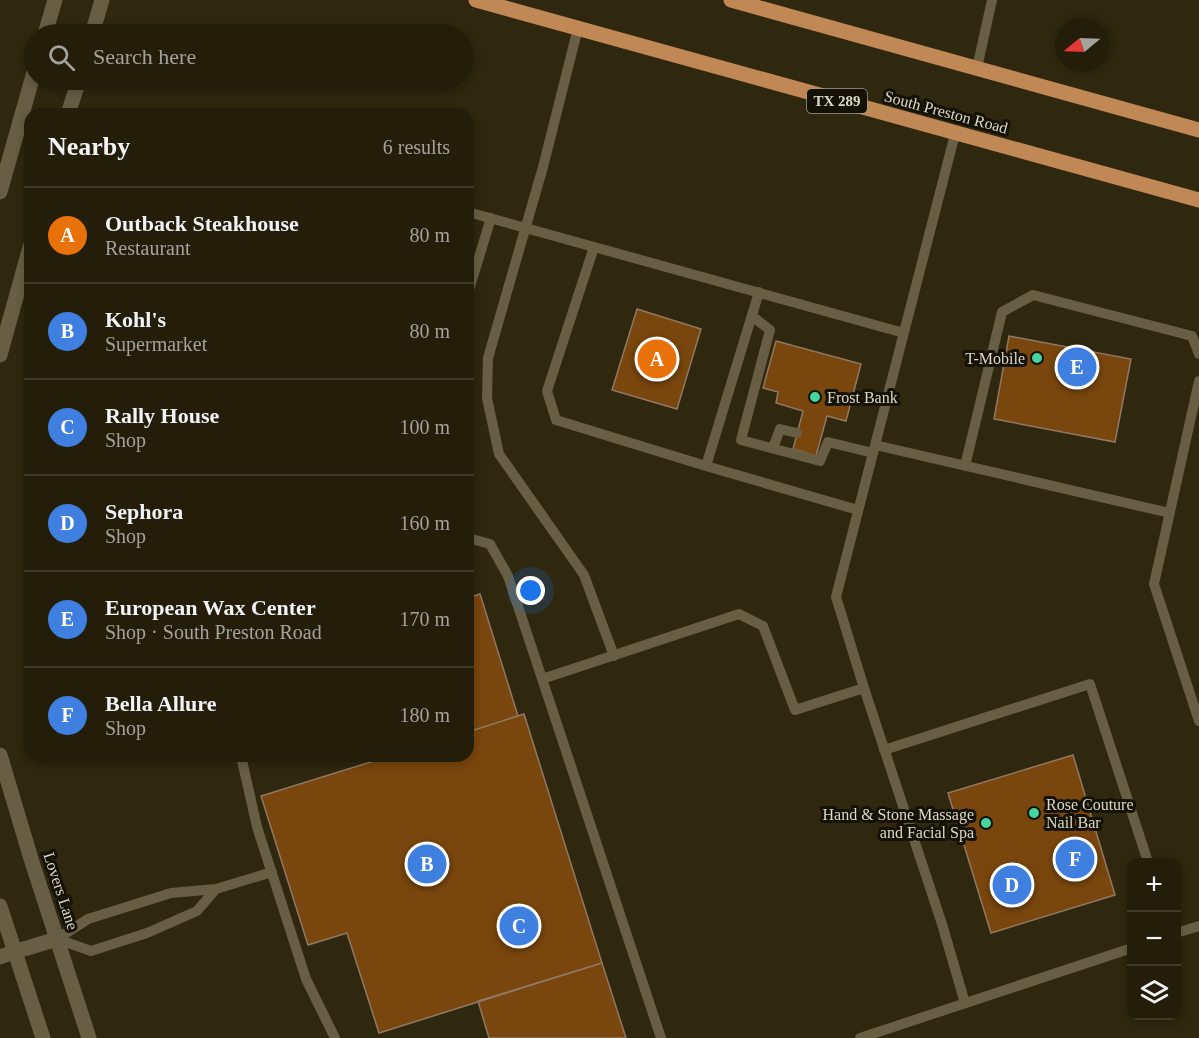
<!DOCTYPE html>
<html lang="en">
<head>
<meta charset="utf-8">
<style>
  :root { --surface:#231d0a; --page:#2f2a18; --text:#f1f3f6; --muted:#a3a29c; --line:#403b2b; --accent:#ea580c }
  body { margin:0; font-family:Georgia,serif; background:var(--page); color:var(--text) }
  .controls { position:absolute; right:18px; bottom:18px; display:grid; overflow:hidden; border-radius:12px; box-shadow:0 3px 9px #0003 }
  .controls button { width:54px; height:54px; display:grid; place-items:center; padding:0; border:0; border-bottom:2px solid var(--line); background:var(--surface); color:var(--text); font:30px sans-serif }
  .compass { position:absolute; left:1055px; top:18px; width:54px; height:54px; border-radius:50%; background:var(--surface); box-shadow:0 3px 9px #0003; rotate:251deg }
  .you { position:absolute; left:531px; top:591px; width:21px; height:21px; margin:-15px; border:4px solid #fff; border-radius:50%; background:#1a73e8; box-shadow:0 0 0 9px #1a73e833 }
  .badge { display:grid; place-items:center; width:39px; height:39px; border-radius:50%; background:var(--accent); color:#fff; font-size:20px; font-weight:700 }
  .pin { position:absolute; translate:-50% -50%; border:3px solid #fff; box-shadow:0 2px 6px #0006 }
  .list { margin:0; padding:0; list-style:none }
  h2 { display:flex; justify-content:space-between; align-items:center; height:78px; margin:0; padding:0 24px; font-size:26px }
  h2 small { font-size:20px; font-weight:400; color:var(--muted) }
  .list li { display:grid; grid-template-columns:39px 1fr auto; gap:18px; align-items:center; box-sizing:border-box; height:96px; padding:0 24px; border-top:2px solid var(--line) }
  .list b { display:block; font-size:22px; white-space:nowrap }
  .list p { margin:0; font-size:20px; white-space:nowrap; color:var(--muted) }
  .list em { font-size:20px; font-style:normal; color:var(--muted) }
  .icon { flex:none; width:33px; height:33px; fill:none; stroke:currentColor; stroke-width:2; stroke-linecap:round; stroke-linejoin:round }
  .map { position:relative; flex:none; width:1199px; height:1038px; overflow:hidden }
  .search { position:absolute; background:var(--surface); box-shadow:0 3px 9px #0003; left:24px; top:24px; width:450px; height:66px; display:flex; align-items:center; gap:15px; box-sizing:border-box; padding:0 21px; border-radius:33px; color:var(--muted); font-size:22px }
  .panel { position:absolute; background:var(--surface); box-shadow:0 3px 9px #0003; left:24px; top:108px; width:450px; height:654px; border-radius:18px }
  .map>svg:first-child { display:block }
</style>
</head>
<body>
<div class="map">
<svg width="1199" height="1038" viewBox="0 0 1199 1038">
  <rect width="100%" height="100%" fill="#2f270e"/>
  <path fill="#79460d" stroke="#907864" stroke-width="1.5" d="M637,309l64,20 -24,80 -65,-19z
    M1009,336l122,23 -16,83 -121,-23z
    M776,341l85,23 -15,57 -19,-5 -11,40 -23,-7 10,-38 -27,-8 2,-11 -15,-4z
    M480,594l38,122 -50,16v-134z
    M524,714l78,249 -223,70 -32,-100 -39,12 -47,-149 129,-40h78v-24z
    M1073,755l42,140 -124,38 -43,-140z
    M602,963l24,75h-137l-11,-37z"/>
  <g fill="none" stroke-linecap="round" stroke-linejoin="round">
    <path stroke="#675e44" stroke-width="10" d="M578,28l-35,139 -55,191 -1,40 12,56 85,121 30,81
      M977,68l15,-68
      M955,134l-119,463 28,91 78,236 23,79
      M468,212l436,121
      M594,247l-47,144 9,29 150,46
      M759,292l-53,174 152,44
      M468,293l23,-75
      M752,316l18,14 -29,110 79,21 8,-19 45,11
      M1199,381l-45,203 45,137
      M875,445l295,68
      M773,448l7,-19 17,4
      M965,466l37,-154 31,-17 159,41 7,18
      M468,538l22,6 18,32 153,462
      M542,679l197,-65 24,12 32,84 69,-22
      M884,750l206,-66 58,178
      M241,756l16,71 49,152 29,59
      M1176,933l23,-7
      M57,939l31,-20 83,-26 45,-4 56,-17
      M57,939l34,12 56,-18 50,-22 19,-22
      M860,1038l272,-90"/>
    <path stroke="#675e44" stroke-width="15" d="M0,957l14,-5"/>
    <path stroke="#675e44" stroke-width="15" d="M45,34l10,-34
      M92,34l10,-34
      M68,114l11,-34
      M0,192l34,-120
      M0,355l30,-108
      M0,755l32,107 57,176
      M0,906l43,132
      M14,952l43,-13"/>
    <path stroke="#bf8854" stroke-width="15" d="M476,0l723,200
      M731,0l468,130"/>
  </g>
  <g fill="#47d49e" stroke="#141106" stroke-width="2">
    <circle cx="1037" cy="358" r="6"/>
    <circle cx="815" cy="397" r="6"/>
    <circle cx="1034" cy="813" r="6"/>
    <circle cx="986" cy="823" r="6"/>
  </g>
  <g text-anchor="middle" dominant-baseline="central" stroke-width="6" stroke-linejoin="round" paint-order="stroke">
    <rect fill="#141106" stroke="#a19c8f" stroke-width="1.5" x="807" y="89" width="60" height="24" rx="4.5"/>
    <g font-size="15" font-weight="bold" fill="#ddd8ca">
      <text x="837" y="101">TX 289</text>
    </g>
    <g font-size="16" fill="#ddd8ca" stroke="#141106">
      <text transform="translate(946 112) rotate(15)">South Preston Road</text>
      <text transform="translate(61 891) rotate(72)">Lovers Lane</text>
    </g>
    <g font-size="16" fill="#ddd8ca" stroke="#141106" text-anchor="end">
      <text x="1025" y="358">T-Mobile</text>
      <text x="827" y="397" text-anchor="start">Frost Bank</text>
      <text x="1046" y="804" text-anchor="start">Rose Couture<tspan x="1046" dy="18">Nail Bar</tspan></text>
      <text x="974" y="814">Hand &amp; Stone Massage<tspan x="974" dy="18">and Facial Spa</tspan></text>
    </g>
  </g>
</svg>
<div class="controls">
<button>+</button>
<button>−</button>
<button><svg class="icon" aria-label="layers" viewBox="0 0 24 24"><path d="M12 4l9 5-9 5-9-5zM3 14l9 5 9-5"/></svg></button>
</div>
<svg class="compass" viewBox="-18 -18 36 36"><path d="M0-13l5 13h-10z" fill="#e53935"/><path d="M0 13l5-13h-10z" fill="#a3a29c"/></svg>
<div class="you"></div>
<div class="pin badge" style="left:657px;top:359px;background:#e8710a">A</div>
<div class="pin badge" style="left:427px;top:864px;background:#3f7fe0">B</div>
<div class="pin badge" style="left:519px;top:926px;background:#3f7fe0">C</div>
<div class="pin badge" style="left:1012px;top:885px;background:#3f7fe0">D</div>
<div class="pin badge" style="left:1077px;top:367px;background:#3f7fe0">E</div>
<div class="pin badge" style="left:1075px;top:859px;background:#3f7fe0">F</div>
<div class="search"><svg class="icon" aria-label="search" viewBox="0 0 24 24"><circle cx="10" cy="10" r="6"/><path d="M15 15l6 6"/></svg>Search here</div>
<section class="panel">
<h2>Nearby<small>6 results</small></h2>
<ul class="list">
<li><span class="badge" style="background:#e8710a">A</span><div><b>Outback Steakhouse</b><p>Restaurant</p></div><em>80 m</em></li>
<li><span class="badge" style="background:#3f7fe0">B</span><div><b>Kohl's</b><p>Supermarket</p></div><em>80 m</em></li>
<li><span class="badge" style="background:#3f7fe0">C</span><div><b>Rally House</b><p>Shop</p></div><em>100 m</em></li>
<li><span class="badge" style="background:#3f7fe0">D</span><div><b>Sephora</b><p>Shop</p></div><em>160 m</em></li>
<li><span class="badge" style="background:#3f7fe0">E</span><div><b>European Wax Center</b><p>Shop · South Preston Road</p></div><em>170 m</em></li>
<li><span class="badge" style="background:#3f7fe0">F</span><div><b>Bella Allure</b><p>Shop</p></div><em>180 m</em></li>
</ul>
</section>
</div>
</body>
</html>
